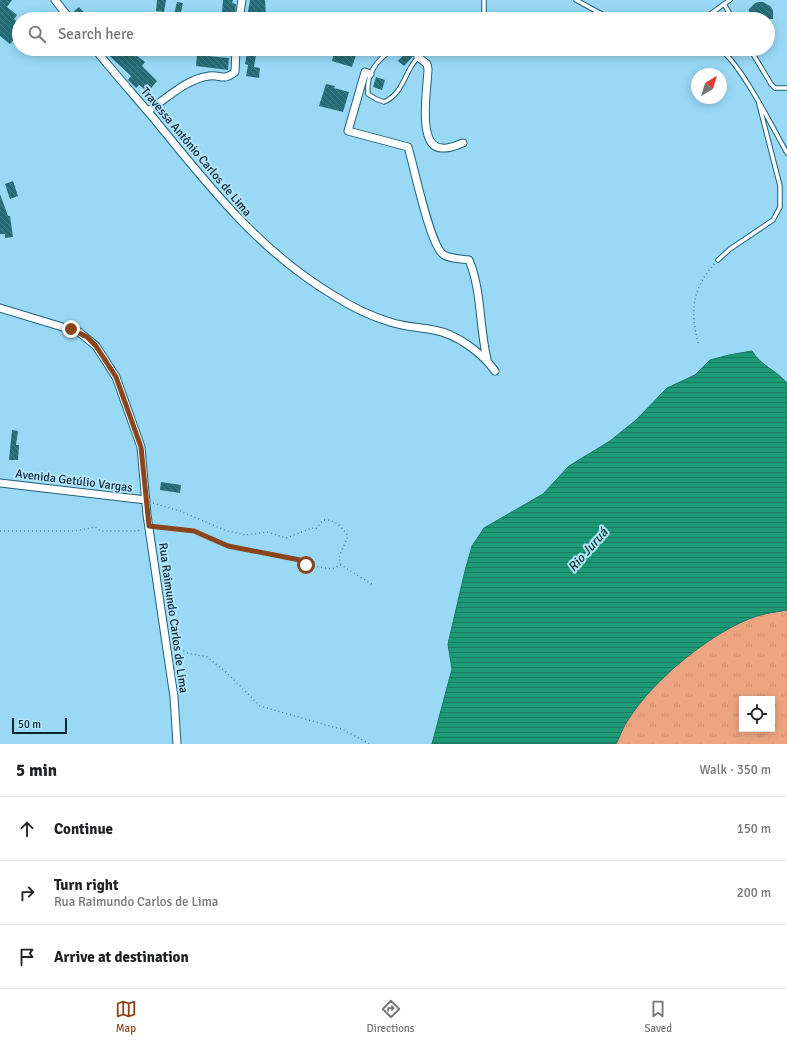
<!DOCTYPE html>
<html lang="en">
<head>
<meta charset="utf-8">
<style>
  :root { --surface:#fff; --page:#f2f2f2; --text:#202124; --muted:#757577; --line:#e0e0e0; --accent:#8a451d }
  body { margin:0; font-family:Signika,sans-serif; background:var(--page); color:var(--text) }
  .controls { position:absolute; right:12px; bottom:12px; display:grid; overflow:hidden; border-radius:0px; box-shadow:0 2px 10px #0003 }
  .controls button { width:36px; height:36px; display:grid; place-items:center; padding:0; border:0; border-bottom:1px solid var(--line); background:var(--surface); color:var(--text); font:20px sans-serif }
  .compass { position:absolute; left:691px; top:68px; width:36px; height:36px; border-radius:50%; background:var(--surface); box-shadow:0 2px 10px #0003; rotate:38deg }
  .scale { position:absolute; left:12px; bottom:10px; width:55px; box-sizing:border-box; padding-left:4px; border:2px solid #0a2530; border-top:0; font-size:11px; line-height:14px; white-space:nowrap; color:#0a2530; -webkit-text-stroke:3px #b2e5fc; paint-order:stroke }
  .stop { position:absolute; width:12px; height:12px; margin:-9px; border:3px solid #8a451d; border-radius:50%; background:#fff }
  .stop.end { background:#8a451d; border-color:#fff; box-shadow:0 1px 4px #0008 }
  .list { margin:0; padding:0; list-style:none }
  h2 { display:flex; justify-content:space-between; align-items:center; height:52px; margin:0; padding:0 16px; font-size:17px }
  h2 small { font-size:13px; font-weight:400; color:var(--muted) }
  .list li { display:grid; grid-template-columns:26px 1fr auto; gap:12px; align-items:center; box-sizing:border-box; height:64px; padding:0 16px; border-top:1px solid var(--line) }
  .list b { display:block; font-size:15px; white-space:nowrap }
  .list p { margin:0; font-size:13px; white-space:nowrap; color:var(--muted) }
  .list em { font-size:13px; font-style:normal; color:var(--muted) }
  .icon { flex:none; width:22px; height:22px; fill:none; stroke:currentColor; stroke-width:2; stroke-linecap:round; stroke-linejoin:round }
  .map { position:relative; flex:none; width:787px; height:744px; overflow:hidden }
  .search { position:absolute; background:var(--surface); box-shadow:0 2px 10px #0003; left:12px; right:12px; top:12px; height:44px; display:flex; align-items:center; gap:10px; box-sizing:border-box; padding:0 14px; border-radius:22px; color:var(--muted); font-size:15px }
  .sheet { height:244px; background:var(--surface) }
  nav { display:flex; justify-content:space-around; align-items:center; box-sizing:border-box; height:56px; border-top:1px solid var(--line); background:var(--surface); font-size:11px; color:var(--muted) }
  nav a { display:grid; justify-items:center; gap:2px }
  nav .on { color:var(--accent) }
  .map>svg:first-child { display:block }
</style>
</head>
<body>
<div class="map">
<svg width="787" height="744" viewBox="0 0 787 744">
  <defs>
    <pattern id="grass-tufts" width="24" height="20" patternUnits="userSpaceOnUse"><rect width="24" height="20" fill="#eda581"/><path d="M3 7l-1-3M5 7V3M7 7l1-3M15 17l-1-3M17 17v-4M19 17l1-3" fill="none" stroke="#ca8e70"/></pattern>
    <pattern id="water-rules" width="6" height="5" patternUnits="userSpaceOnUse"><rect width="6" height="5" fill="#1d9975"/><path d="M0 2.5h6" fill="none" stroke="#187d60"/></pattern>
    <pattern id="building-back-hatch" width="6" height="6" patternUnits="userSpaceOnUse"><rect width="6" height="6" fill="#246b75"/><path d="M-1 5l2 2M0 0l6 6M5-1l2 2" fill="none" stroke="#488088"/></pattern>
  </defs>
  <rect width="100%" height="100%" fill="#99d9f6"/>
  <path fill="url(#grass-tufts)" fill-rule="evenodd" d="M787,610v134h-171c4,-8 7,-17 12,-24 25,-40 84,-89 129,-104 9,-3 20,-4 30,-6zM742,699h30v30h-30z"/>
  <path fill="url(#water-rules)" stroke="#177660" d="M752,351c9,15 24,19 35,32v227c-10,2 -21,3 -30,6 -45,15 -104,64 -129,104 -5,7 -8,16 -12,24h-184l20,-75 -4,-25 17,-73 7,-25 12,-18 59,-34 26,-28 41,-25 26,-21 31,-32 28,-13 15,-15 19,-5z"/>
  <path fill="url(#building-back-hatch)" d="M0,0h12l-5,7 10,8 -3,4 5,4v11l-9,10 -10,-8z
    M157,0h9l-2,12 -8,-1z
    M223,0h10l-1,3 4,1 -1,10h-3l-1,5h-12l1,-7 2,1z
    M250,0h15l1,19 -19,-2z
    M177,2l6,1 -3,13 -6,-1z
    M759,2h4l7,4 3,4v9h-25l1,-10 6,-6z
    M79,7l11,12h-9l-7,-8z
    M102,49h35l-4,4 12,9 -3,4 15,15 -9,11 -9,-7 -3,3 -8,-8 3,-4z
    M248,49h15l-1,7 -6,-1 -2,12 6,1 -1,10 -13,-2 2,-11 -3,-1z
    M335,49h23l-6,18 -20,-6z
    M409,49h5l3,3 -13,14 -6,-5z
    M197,55l32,3 -1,12 -32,-4z
    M376,77l9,3 -3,10 -9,-3z
    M326,84l9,2 -1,2 15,4 -6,20 -24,-6z
    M13,181l5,15 -8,3 -5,-15z
    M0,194l8,22h2l3,21 -8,1v-4h-5z
    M12,430l6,1 -2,14h3l-1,15h-9z
    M161,482l20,3 -1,8 -20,-3z"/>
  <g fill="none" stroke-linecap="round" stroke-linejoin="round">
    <defs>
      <path id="lane" d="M576,0l35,19
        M730,0l-6,4 9,15
        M481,19l3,-6v-13
        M704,19l20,-15
        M393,49c-16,11 -27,24 -25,45l8,5 8,3c16,-7 19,-22 27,-35 4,-7 9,-12 14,-18
        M719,49c20,11 55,81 68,104
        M750,49l21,35 4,4h12
        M718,260l12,-11 43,-29 7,-13v-21l-21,-82"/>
      <path id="street" d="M55,0l15,19
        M239,19l3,-19
        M95,49c19,24 40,47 60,71 54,66 103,130 178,175 17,11 37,21 57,27 14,5 29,5 44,8 23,4 48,23 61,41
        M418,57l9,7 1,5c0,15 -12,79 14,79 7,1 15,-3 21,-5
        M370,74l-5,-2 -17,59 60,16c6,19 22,100 36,108 7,4 18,4 25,5 13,31 10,66 18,99
        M148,111c18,-12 38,-32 61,-35 12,-2 13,6 26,-4l1,-23
        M0,308l79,24 17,14 20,31 25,70 6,68 27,182 3,47
        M0,483l146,17"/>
    </defs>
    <use href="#lane" stroke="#1e617a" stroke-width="5.5"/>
    <use href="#street" stroke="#1e617a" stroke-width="9"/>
    <path stroke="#507d90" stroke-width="1.5" stroke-dasharray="1 3" stroke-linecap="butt" d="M698,343c-8,-33 -6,-54 17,-80
      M153,503l27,8 47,20 19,4 21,-3 19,6 26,-10 4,1 7,-9c13,0 18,6 25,16l-9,21 2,8
      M156,528l38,3 34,16 72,13 6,5 26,4 9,-4 32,20
      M0,531h75l20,-4 6,4h37l3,-3
      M173,649l5,-2 9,6 20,4 20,16 33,33 84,24 26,14"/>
    <use href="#lane" stroke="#fff" stroke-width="3.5"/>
    <use href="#street" stroke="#fff" stroke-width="7"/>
  </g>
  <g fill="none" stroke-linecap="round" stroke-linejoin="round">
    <path stroke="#8a451d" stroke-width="5" d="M71,329l16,8 9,9 20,31 25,70 8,79 45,5 34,15 72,14 6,5"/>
  </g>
  <g text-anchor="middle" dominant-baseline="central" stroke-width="4" stroke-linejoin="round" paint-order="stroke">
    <g font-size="12" fill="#0a2530" stroke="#b2e5fc">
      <text transform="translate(196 152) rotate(50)">Travessa Antônio Carlos de Lima</text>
      <text transform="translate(74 481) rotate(7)">Avenida Getúlio Vargas</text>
      <text transform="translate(173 618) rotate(82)">Rua Raimundo Carlos de Lima</text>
    </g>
    <g font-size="13" font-style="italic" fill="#003425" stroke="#b2e5fc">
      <text transform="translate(588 550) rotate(-49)">Rio Juruá</text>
    </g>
  </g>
</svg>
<div class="controls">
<button><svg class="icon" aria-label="locate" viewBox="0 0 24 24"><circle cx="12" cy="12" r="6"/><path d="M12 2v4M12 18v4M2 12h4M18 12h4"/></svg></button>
</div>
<svg class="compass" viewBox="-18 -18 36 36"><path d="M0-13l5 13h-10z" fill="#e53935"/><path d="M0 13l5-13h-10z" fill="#757577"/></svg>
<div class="scale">50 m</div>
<div class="stop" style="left:306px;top:565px"></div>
<div class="stop end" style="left:71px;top:329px"></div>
<div class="search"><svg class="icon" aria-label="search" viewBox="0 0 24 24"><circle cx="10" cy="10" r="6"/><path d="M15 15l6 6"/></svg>Search here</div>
</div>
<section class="sheet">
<h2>5 min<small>Walk · 350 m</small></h2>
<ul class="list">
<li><svg class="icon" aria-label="ahead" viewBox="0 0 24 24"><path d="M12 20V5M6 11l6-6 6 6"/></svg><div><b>Continue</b></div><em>150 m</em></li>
<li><svg class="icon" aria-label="right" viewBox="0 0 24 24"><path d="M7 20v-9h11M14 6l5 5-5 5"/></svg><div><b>Turn right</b><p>Rua Raimundo Carlos de Lima</p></div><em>200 m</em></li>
<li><svg class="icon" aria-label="arrive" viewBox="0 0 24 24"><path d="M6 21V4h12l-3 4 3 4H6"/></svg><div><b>Arrive at destination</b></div></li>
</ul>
</section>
<nav>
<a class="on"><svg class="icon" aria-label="map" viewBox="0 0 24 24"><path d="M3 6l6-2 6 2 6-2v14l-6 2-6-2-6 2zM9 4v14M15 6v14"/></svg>Map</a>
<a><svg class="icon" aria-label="directions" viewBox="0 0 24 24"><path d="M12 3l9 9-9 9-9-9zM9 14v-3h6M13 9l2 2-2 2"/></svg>Directions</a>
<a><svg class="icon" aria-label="saved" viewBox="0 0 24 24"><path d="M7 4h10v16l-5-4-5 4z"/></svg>Saved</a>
</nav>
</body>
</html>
